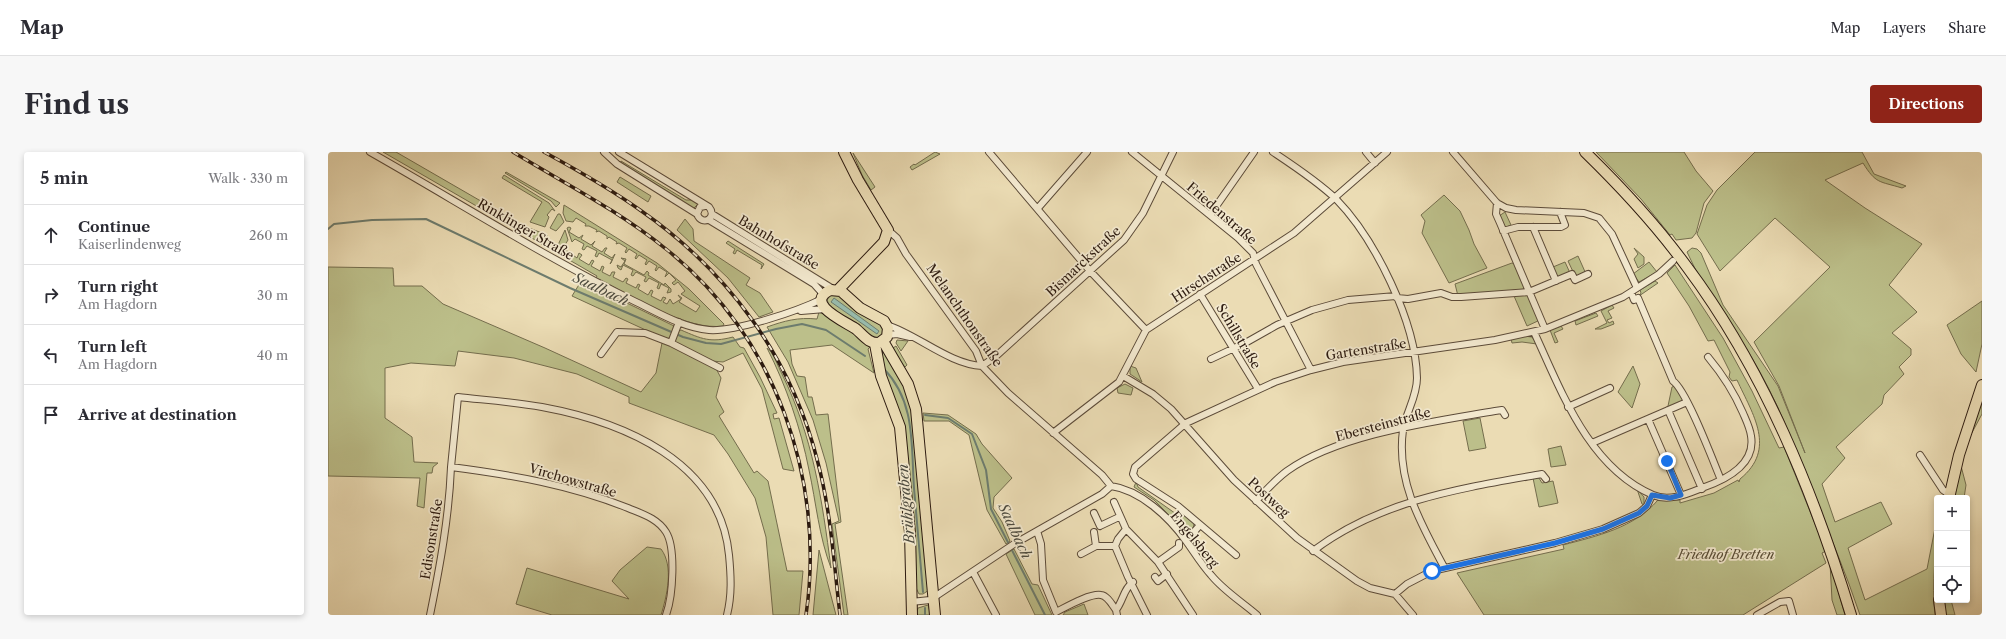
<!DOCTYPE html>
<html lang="en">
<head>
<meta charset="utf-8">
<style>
  :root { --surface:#fff; --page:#f7f7f7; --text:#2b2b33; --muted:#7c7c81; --line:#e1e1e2; --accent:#8f2418 }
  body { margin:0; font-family:"Libre Caslon Text",serif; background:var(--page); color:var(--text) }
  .controls { position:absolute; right:12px; bottom:12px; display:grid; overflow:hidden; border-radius:4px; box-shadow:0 2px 6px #0003 }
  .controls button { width:36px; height:36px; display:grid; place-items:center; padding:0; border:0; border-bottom:1px solid var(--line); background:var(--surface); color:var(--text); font:20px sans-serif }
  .stop { position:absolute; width:12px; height:12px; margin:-9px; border:3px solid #1a73e8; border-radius:50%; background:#fff }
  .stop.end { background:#1a73e8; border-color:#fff; box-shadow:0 1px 4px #0008 }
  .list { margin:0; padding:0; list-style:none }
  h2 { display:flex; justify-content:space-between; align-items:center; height:52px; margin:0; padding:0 16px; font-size:17px }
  h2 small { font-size:13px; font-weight:400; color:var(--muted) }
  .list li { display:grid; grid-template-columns:26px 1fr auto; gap:12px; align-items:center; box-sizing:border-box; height:60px; padding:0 16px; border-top:1px solid var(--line) }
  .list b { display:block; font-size:15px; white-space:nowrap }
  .list p { margin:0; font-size:13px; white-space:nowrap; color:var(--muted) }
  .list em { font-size:13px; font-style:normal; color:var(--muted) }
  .icon { flex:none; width:22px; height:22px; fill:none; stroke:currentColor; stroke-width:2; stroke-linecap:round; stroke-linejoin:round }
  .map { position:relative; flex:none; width:1654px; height:463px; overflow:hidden; border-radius:4px }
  header { display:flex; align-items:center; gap:24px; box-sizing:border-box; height:56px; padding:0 20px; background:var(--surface); border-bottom:1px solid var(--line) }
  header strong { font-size:19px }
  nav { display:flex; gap:22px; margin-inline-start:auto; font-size:14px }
  .intro { display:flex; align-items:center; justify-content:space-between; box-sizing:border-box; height:96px; padding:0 24px }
  h1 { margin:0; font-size:28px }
  .button { padding:10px 18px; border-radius:4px; background:var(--accent); color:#fff; font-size:14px; font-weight:700 }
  main { display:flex; gap:24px; padding:0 24px }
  aside { flex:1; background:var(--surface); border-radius:4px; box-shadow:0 2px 6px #0003 }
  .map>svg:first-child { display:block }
</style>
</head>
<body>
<header>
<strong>Map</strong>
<nav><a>Map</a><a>Layers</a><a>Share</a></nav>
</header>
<div class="intro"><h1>Find us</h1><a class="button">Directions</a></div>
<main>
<aside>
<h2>5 min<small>Walk · 330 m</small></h2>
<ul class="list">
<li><svg class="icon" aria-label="ahead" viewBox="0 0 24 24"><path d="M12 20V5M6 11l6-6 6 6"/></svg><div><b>Continue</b><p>Kaiserlindenweg</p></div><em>260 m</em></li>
<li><svg class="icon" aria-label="right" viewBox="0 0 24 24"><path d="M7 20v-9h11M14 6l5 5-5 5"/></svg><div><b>Turn right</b><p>Am Hagdorn</p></div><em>30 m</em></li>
<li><svg class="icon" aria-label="left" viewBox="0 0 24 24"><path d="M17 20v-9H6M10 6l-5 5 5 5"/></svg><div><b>Turn left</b><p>Am Hagdorn</p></div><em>40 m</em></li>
<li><svg class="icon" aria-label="arrive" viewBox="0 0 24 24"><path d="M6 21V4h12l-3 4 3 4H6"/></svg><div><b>Arrive at destination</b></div></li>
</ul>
</aside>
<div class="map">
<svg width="1654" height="463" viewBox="0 0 1654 463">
  <rect width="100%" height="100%" fill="#ebdcb4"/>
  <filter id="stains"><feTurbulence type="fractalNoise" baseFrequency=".005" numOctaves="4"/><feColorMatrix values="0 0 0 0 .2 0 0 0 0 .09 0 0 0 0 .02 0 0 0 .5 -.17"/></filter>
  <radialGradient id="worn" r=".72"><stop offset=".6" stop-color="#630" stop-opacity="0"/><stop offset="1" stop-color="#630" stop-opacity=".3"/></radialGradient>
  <path fill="#bcbf8a" stroke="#746d4d" d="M55,0h13l128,74 18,7 -5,8z
    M607,0l5,2 -28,16 -2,-3 4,-3 1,1z
    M1268,0h88l12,19 17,20 -9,12 -8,30 -4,5 -16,2 -4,-6 -2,1 -29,-36z
    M1427,0h107l12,22 32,12 -4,2c-23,-7 -26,-4 -39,-25l-38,17 40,28 57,36 -33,41 28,27 -25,21 19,16v6l-12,12 5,7 -20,21 -2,9 -46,43 9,11 -23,26 13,38 46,-20 11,22 -44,24 17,52 62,-31 10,-51c0,33 -6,64 -2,97h-75c-14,-42 -31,-81 -47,-122 -16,-40 -31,-81 -52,-119 -22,-42 -55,-79 -74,-122l5,-4 5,1 4,4 22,52 55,81 27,67 -26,-67 -25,-44 76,-75 -55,-49 -55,53 -23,-37 10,-29 10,-15z
    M525,1l22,34 -4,3 -9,-15z
    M293,9l65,39h8l5,3 -6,6 -73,-45z
    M178,20l54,31 -4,4 -5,-6 -46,-28z
    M176,23l45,28 6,8 -3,-2 -5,6 2,2 -4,10 -15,-5 12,-20 -40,-24z
    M292,25l31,19 -3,6 -31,-20z
    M1116,43l16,16 9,19 5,14 13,24 -38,15 -27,-50 3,-12 -4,-6z
    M236,53l93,58 32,26 35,35 -1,2c-35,5 -88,-28 -119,-44l-8,-4 1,-2 -38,-22 -1,-9 7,-15 3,10 -5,8 14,10 2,-5 3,2 -3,4 10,6 3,-5 2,1 -3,5 9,5 2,-5 2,1 -2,5 8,4 2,-4h3l-2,5 10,5 3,-4 2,1 -2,4 10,5 2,-4 2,1 -2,4 10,6 3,-5 2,1 -2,5 10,5 2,-4 3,1 -3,4 4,2 3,-5 3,5 8,-5 -3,-4 4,3 -3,4 17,10 4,-6 -19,-12 4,-3 -7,-9 -4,3 -2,-2 4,-3 -7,-7 -4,4 2,-5 -8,-5 -3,4 -1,-1 2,-4 -8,-5 -3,4 -1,-1 2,-4 -8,-5 -3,4 -1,-1 2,-4 -8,-5 -3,4 -1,-1 2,-4 -8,-5 -3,1 1,-2 -8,-5 -2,2v-3l-8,-5 -3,1 1,-2 -8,-4h-4l1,-2 -10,-6 -3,4 -7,-1 -3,-8z
    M1177,60l6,13 -7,3 -5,-12z
    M230,62h2l4,8 -8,9 -6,-3z
    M357,67l8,10 1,12 56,37 -4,7 14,8 13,19 -14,5 -31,-39 -51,-48z
    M241,75l2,1 -2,4 10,6 4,-3 -2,4 10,6 4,-4 -3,5 10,6 3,-4h2l-3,5 8,5 3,-4 -4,9 -1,1 2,-4 -13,-7 -2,4 -2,-1 2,-5 -10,-5 -3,4 -2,-1 2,-5 -9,-5 -3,3 -5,-14z
    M218,82l4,7 -5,5 -4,-2z
    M400,89l36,23 -3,5 1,-4 -25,-15 -2,4 -2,-1 2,-4 -9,-6z
    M1306,96l10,9v7l-6,4 -4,-9 4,-5z
    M1250,104l8,18 -10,4 -8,-17z
    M293,106l5,1 -2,5 20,11 3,-4 2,2 -1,2 16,10 1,-2 6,6v3l-4,1 2,-5 -8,-4 -2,5 -2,-1 2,-5 -10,-5 -3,4 -2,-1 2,-4 -10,-5 -3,4 -2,-1 2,-5 -10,-5 -2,5 -3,-2 -1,-3 4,2 4,-6z
    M1237,110l5,11 -12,5 -5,-11z
    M1321,110l8,10 -18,10 -6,-8z
    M1184,111l3,1 11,25 -68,7 -3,-12z
    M1347,113l48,73 29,53 27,57 5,-1 42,104 -4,2 4,10 -83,52h-259l-27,-42 107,-24 -1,-4c34,-9 71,-17 95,-45h22v3l34,-10 24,-13 1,2 1,-3c37,-30 13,-64 -3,-99l-5,1 -3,-4 1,-5 -16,-32 -6,1 -19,-35 -22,-33z
    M0,115l65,1 1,18h28l21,18 102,44 96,44 15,-19 7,-35 -91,-42 8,-13 8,4 2,-2 84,41 4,5 3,-1c21,9 29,13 52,7l7,10 4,1 16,29 17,36 -4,1 1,5 5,-1 15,53 -11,-2 -21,-80 -19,-36 -20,9 -11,-1 9,17 -5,19 8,15 -5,4 35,57 3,-2 11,10 19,90h16l-4,44h-26l-7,-78 -11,-39 -27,-44 -14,-19 -85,-32v-6l-52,-23 -63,-16 -56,-7 -3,15 -44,-3 -26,5v50l27,19 2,25 24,1 -5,4 -1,6h-5l-3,35 -7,-2 3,-28 -92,-2z
    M1327,129l3,2 -19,13 2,-3 -1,-3z
    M508,142l45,30 3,6 -3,6 -6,3 -44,-30 -4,-9 3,-4z
    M1200,142l12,26 -13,6 -13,-30z
    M1654,149v43l-6,28 -15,-18 -14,-29z
    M1284,153l2,3 -6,3 4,7 -5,2 2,3 4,-2 1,3 -13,5h-6l12,-6 -6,-12z
    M491,160l23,11 29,23 -3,3 6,24 -42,-28 -42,5 2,14 5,12 8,1 3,20h4l4,18 12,-1 13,108 -6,2 13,91h-4l-12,-91 7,-3 -13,-58 -13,-43 -25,-58 -21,-35c17,-6 31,-10 50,-8z
    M1268,161l2,3 -22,9 -1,-4z
    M1233,174l2,3 -9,4 4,9 -3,1 -5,-13z
    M1196,184l8,1 5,7 -15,-2 -10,1 -1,-4z
    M569,188l11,1 -7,10 -5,-8z
    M568,194l11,19 -2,2 -15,-17z
    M439,196c6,3 11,19 15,26 31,63 40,125 49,194 -12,-31 -15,-66 -22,-98 -8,-41 -23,-85 -42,-122z
    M558,200l25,43 18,195 -6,4h-4l-3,-6 -14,-168 -15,-40 -8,-26z
    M802,214l6,2 6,14 -12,-8z
    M1305,214l7,18 -8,24 -14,-16z
    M797,232l8,4 -2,7 -13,-2 -1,-5z
    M1347,234l9,14 -1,2 -12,6 -3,-2 4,-19z
    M1654,241v21l-14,26z
    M595,261l25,2 28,19 6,10 30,34 -18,19 -1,11 9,14 8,19 -4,3 -19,-34 -18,-75 -20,-14h-25z
    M1152,266l6,30 -17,3 -6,-30z
    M1233,294l5,19 -15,2 -3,-18z
    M1633,314l5,19 -2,13h-11z
    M1205,326h6l3,5 11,-2 5,22 -19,4z
    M808,330l2,5 41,29 7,-1 8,9 -1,6 -7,2 -32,-32 -20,-13z
    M1309,337l7,8v8l-2,-1z
    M319,395l14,2c13,17 6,47 0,66h-109l-36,-11 11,-36 102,31 -17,-18 8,-11z
    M686,397l18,35 6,1 14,30h-17l-29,-61z
    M491,398l17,65h-23z
    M1502,411l15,52h-8l-5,-15z
    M1616,448h7l4,15h-9z
    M756,452l4,11h-25l2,-3z
    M600,453l3,10h-15l2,-7z"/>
  <path fill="#98bcad" stroke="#6d7c6e" d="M506,146l45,33 -2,3 -46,-32z"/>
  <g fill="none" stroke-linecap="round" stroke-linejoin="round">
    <path stroke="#6d7c6e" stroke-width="2" d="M0,77l6,-5 38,-4 54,-1 144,69 113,49 23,6 15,1 55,-15 26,-5 24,6 39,26
      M556,217c32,33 27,77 30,119 3,35 6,69 9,104
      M597,263l23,3 24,16 14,36 5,39 54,106
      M597,456v7"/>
    <defs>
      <path id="street" d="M42,0c88,50 173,104 264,149 23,11 49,27 75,29 26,2 89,-19 113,-31
        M276,0l13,12 80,50
        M291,0l90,55c9,11 -7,20 -12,7l3,-7 5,-1
        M661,0l101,119 56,59
        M804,0l106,86 15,15 3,11 55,106
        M945,0c21,14 44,29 63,47 39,40 80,123 81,179 0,19 -11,34 -14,52 -7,51 18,94 41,137
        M1038,0l9,11
        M1125,0l44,51 9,5 10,2 68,3 15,5 13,16 25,54
        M1169,51l-1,11 4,9 45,106
        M710,56l49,-56
        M384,62l121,75
        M882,63l44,-63
        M381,68l105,64 10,11
        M1205,75l23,54
        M560,78l9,8 9,16 70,97 6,15 26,27 94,82 9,11
        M1175,79l15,-4h43l4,-2 -5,-13
        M1303,140l3,8 4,-2 35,83c14,10 40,80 48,99
        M872,142l58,95
        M1069,146l11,1 33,-6 11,4h9l68,-5 43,-18 3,6 13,-6
        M473,159l24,-2
        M351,170l-8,21 49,25
        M559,173c31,10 62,39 95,41
        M1206,180c27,58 54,135 119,163 16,7 34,-1 49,-7 23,-8 54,-23 49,-52 -1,-8 -5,-16 -8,-23 -9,-21 -20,-38 -35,-56
        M560,183l9,-1 13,3
        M273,202l16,-22 28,1 26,10
        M883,207l36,-17 30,-17 35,-15 36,-10 48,-4
        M654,214l13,-9 129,-117 19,-27 30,-61
        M795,224l30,18 18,15 63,71 63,58 60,43 13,7 25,6 18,21
        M1240,255l42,-19
        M1340,258l34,79
        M1320,267l33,76
        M725,281l66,-51 27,-52 148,-97 93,-81
        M1264,291l95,-41
        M1592,303l23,35 7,5
        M783,334c29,4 58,31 75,55 8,11 15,23 25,34 13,16 31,27 46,40
        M928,349c10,-11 19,-21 31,-30 52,-37 145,-49 208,-60l7,-1 3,5
        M786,350l12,27 32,33 35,53
        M766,361l6,13 19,-9
        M798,377l-8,10 -3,7 13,31 19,38
        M709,379l4,13 2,36 13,32c10,-5 34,-19 45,-17 7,1 11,10 15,15
        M766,380l2,14
        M858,389l14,-16
        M985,399c67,-51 150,-63 229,-77l4,5
        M753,402l15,-8h19
        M908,403l-58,-49 -42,-27 -3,-5 2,-7 51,-44 89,-41 36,-12 32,-8 152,-22 50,-11 78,-32 36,-23 14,-13
        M830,410l21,-15v-4
        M645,420l23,43
        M827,425l3,4 9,-7
        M1067,442l12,-10 25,-13 123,-28 48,-14 36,-16 8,-7 5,-11
        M583,450l19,-2 84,-56 88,-50 9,-8
        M102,463c10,-49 19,-98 21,-148
        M338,463c7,-19 10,-67 0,-83 -9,-14 -24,-18 -38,-24 -58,-23 -115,-33 -177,-41l7,-70c27,3 56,5 84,10 81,15 178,54 187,148 2,21 3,40 -2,60
        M789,463l-1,-5c7,-9 8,-22 17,-28
        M1429,463l23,-13 9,-1 4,14"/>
      <path id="primary" d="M1257,0c37,36 72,74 102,115 77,103 127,226 164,348
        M502,138l11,1 19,17 24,13 4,7 -1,9 -8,6c-10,1 -16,-8 -23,-14 -10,-7 -53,-25 -26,-39z
        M510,138l46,-48 4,-12 -30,-50 -14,-28
        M555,189l25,43 8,25 19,206
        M547,192l6,32 19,51 10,106 2,82
        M1621,346l10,-43 23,-70
        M1611,448l2,15"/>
    </defs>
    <use href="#street" stroke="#5c4b39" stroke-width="8"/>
    <use href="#primary" stroke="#2d1b10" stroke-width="12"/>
    <use href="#street" stroke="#f2e8ce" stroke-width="6"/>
    <use href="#primary" stroke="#ebdcb4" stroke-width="10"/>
    <defs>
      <path id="rail" d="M185,0c51,31 106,59 153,97 109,86 160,230 140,366
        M216,0c33,18 65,36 96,58 88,61 152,148 178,253 13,49 16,102 22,152"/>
    </defs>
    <use href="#rail" stroke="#2d1b10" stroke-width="3.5"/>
    <use href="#rail" stroke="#f2e8ce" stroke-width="2" stroke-dasharray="6" stroke-linecap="butt"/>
  </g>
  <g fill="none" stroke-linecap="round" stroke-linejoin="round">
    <path stroke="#1a73e8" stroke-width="5" d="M1104,419l123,-28 48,-14 36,-16 8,-7 5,-11 18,3 11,-3 -14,-34"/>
  </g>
  <g text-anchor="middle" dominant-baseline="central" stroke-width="3.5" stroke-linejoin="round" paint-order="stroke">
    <g font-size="13" fill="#2d1b10" stroke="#f2e8ce">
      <text transform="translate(894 61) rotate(41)">Friedenstraße</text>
      <text transform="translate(198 77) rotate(30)">Rinklinger Straße</text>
      <text transform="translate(451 90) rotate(31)">Bahnhofstraße</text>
      <text transform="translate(755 109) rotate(-43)">Bismarckstraße</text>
      <text transform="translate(878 125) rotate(-33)">Hirschstraße</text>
      <text transform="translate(637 163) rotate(55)">Melanchthonstraße</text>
      <text transform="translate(911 184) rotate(59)">Schillstraße</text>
      <text transform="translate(1038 197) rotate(-9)">Gartenstraße</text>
      <text transform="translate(1055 272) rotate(-15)">Ebersteinstraße</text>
      <text transform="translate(245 328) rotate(16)">Virchowstraße</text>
      <text transform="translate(941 345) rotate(43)">Postweg</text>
      <text transform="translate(103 387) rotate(-81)">Edisonstraße</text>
      <text transform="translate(867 387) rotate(51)">Engelsberg</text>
    </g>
    <g font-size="13" font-style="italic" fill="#584c35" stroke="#f2e8ce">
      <text x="1398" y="402">Friedhof Bretten</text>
    </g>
    <g font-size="14" font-style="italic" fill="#4d4b3f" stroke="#f2e8ce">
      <text transform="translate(273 137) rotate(25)">Saalbach</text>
      <text transform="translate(578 352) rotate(-95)">Brühlgraben</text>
      <text transform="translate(687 379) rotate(65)">Saalbach</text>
    </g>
  </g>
  <rect width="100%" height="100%" filter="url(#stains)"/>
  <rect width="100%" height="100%" fill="url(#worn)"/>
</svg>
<div class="controls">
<button>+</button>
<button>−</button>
<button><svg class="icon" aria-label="locate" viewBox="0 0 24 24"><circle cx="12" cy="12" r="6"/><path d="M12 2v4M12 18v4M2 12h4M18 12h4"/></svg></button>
</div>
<div class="stop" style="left:1104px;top:419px"></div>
<div class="stop end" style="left:1339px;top:309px"></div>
</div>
</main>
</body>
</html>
